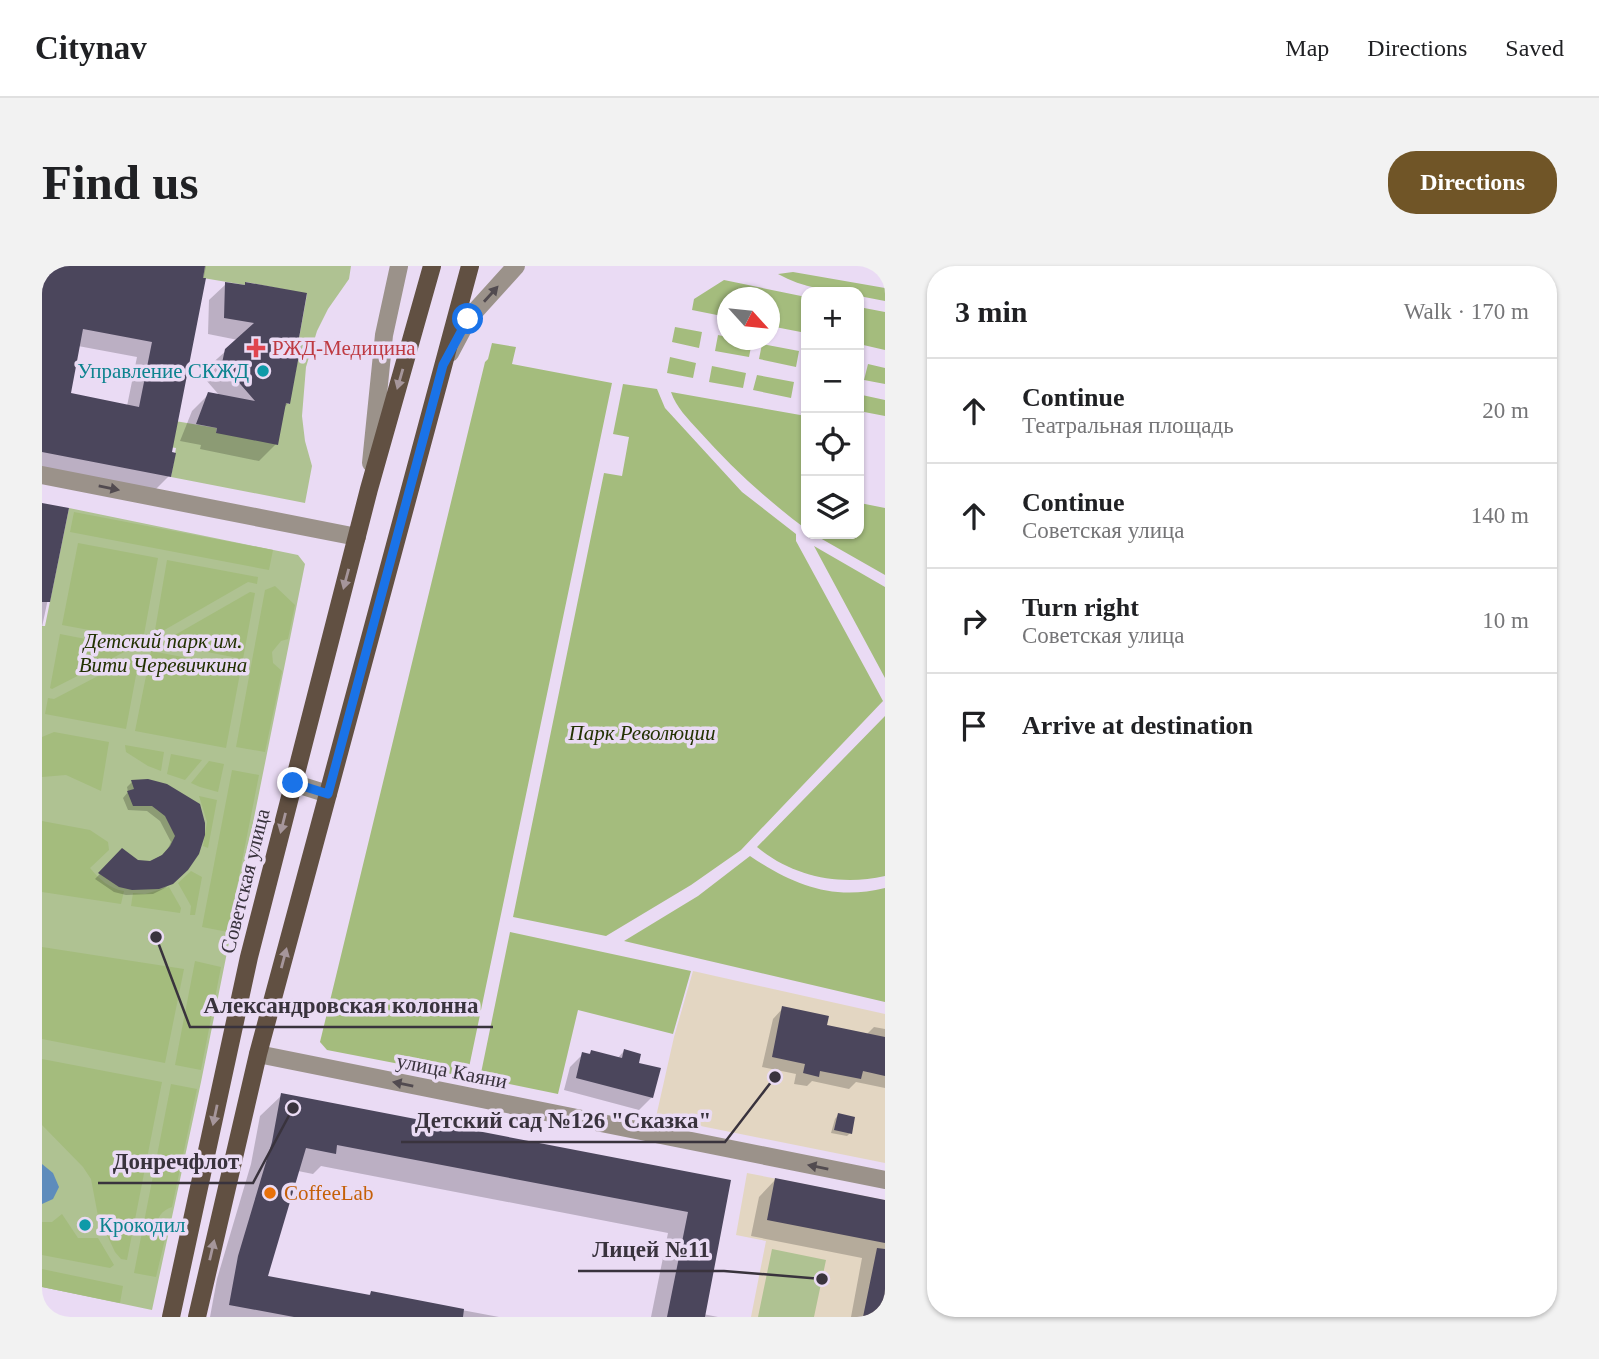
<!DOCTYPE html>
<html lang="en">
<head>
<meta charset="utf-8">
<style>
  :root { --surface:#fff; --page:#f2f2f2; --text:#202124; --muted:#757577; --line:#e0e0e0; --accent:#705527 }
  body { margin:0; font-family:"Times New Roman",serif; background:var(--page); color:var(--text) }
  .controls { position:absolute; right:21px; top:21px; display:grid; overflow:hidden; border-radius:14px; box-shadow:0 2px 5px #0004 }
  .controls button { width:63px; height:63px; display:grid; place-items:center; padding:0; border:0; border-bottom:2px solid var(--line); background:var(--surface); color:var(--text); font:35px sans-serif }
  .compass { position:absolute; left:675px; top:21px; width:63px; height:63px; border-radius:50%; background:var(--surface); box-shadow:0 2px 5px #0004; rotate:117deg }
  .stop { position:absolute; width:21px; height:21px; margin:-16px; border:5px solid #1a73e8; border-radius:50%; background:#fff }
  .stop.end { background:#1a73e8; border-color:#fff; box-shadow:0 2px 7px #0008 }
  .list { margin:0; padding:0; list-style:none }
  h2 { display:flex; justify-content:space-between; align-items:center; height:91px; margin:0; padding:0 28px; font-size:30px }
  h2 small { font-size:23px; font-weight:400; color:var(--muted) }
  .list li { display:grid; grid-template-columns:46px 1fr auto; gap:21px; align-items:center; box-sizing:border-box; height:105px; padding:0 28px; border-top:2px solid var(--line) }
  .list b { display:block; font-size:26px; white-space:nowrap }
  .list p { margin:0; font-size:23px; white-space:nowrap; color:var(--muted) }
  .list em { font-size:23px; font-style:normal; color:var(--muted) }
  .icon { flex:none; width:38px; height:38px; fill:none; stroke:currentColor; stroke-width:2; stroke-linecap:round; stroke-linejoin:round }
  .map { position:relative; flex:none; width:843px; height:1051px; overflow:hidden; border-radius:28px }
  header { display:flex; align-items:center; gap:42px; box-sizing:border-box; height:98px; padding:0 35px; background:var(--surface); border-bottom:2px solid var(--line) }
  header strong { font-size:33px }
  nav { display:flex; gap:38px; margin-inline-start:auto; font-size:24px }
  .intro { display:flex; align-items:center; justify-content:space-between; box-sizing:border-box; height:168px; padding:0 42px }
  h1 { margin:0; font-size:49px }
  .button { padding:18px 32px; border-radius:28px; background:var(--accent); color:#fff; font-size:24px; font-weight:700 }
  main { display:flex; gap:42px; padding:0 42px }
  aside { flex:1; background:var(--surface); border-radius:28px; box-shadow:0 2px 5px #0004 }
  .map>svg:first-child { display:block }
</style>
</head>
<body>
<header>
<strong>Citynav</strong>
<nav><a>Map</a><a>Directions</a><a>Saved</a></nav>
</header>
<div class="intro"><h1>Find us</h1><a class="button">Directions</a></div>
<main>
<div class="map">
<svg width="843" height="1051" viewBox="0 0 843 1051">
  <rect width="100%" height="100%" fill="#eadbf4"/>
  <path fill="#e3d6c2" d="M651,705l192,43v149l-229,-46 18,-80z
    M705,907l138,27v117h-134l15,-76 -30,-6z"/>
  <path fill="#afc292" d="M163,0h146l-2,13 -21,30 -11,22 -11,36 -4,49 3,25 7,25 -7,37 -134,-26 5,-29 -6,-1 5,-26 42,7 -1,4 70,-29 3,1 13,-65 -3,-1 8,-44 -61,-12 -1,3 -42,-7z
    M27,242l229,47 7,9 -104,518 -49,228 -110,-23v-661h3z
    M730,983l54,11 -12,57h-56z"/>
  <path fill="#a4bc7d" d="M751,6l92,16v13l-26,-5v-4c-29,0 -56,-4 -81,-18z
    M682,14l82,17v36l-36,-7 -1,-28h-42v19l-35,-7 2,-11z
    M817,41l26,5v38l-26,-6z
    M633,61l27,5 -3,16 -27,-6z
    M676,69l9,2v3l25,2 -3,15 -34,-6z
    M450,77l24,4 -4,17 100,19 -145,694 -140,-27 -7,-8 165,-680 3,-3z
    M720,78l37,7 -3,16 -37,-8z
    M628,91l26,6 -3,15 -26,-5z
    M826,98l17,4v16l-21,-4z
    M670,100l34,7 -3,15 -34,-6z
    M715,109l37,7 -3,16 -38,-8z
    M581,118l34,5 8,19 77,84 54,42v7l87,160 -142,149 -50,35 -85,51 -93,-19 91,-444 18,3 7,-39 -16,-3z
    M629,126l135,24v113c-39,-29 -74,-61 -107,-98 -11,-12 -23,-24 -28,-39z
    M820,129l23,5v16l-26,-5z
    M817,233l1,4 25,5v67l-72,-41h46z
    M32,246l199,38 -4,20 -199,-38z
    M36,277l80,15 -15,82 -81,-15z
    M772,280l71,41v91z
    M125,294l91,17 -1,7 -9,-2 -94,54z
    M233,320l20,19 -7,34 -7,2 -9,11 1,11 9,8 -17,81 -29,-5 29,-157z
    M208,326l5,1 -12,66 -82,-16z
    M18,368l72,14 -80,41 -2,-1z
    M109,385l90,17 -15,80 -91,-17z
    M98,388l-14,75 -81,-15 3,-16 6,1z
    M843,450v160c-45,10 -92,1 -128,-29z
    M12,466l55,10 -8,49 -35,-16 -24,2v-40z
    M83,479l39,7 -3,19 -13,-5 -22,-14z
    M129,488l31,6 -17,20 -18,-6z
    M167,495l15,3 -6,28 -18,-5 -9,-4z
    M190,504l27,5 -31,157 -26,-5z
    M157,530l18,4 -9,48 -5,-2 4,-24z
    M0,555l48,9 18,12 1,8 -19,18c9,11 20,21 34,23l-3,13 -79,-12z
    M708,590c43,29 83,45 135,32v114l-261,-61 74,-45z
    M149,605l11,6 -7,38h-5l1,-9 -13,-23z
    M127,621l12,21 -1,5 -49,-7 2,-13 12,1z
    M468,666l181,39 -18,63 -95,-24 -20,84 -78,-16z
    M0,681l142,22 -19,94 -123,-24z
    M153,695l26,6 -20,103 -26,-5z
    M0,793l120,23 -35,178 -6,-1 -6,-7 -17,-36 -7,-37 -8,-12 -41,-42z
    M129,818l26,5 -25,118c-11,4 -15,10 -15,22l8,10 -9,38 -22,-4z
    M20,948l16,24h20l16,27 -4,3 -68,-13v-33h10z
    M0,1003l81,17 -3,17 -78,-16z"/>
  <path fill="#5e8cbc" d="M0,898l11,9 6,14 -6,12 -11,5z"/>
  <path fill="#0003" fill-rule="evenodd" d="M0,0h164l-36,187 -1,23 -16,16 -111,-21zM36,80l59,11 -10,49 -58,-11z
    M204,17l42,120 -5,6 -7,35 -17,17 -59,-12 1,-4 -21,-4 12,-30 17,-17 11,2 -14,-16 2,-13 30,-27 -30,-6 1,-34 17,-16 17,3z
    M0,238l25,5 -25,118z
    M90,516h26l41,23 -18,70 -16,13 -12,6 -27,1 -12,-3 -19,-13 27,-28 15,10 13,1 16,-9 5,-11 -11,-21 -13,-10 -19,-1 -5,-12 5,-6 -1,-5z
    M741,742l42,18 41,9 8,-8 11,2v59l-29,-6 -7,7 -37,-8 -5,5 -13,-2 2,-10 -34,-7 11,-48z
    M582,785l13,13 15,33 -13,13 -75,-20 6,-23 13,-13 5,1 3,-3 26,7z
    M240,829l447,86 -26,133 15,3h-67l17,-84 -347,-67 -8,8 -15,-3 -32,106 101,20 4,-4 128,24h-289l7,-38 34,-115 9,-48z
    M796,849l12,18 -3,3 -16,-3 4,-14z
    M733,914l110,22v115h-34l11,-59 -111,-22 8,-39z"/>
  <path fill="#4b465c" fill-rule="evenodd" d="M0,0h163l-2,12h3l-34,174 4,1 -5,24 -129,-25zM41,63l69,13 -13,65 -68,-14z
    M183,16l20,3v-3l62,11 -8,45 3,1 -12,65 -4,-1 -8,42 -62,-12 1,-5 -21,-4 12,-32 47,9 -33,-38 3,-14 29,-26 -30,-5z
    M0,237l27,5 -19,94h-8z
    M106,513l19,5 33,20 5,19v12l-6,19 -11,16 -15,14 -14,5 -27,1 -13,-3 -21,-14 24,-25 16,12 12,1 12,-6 8,-9 5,-10 -10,-20 -13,-10h-19l-6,-15 7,-2 -3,-9z
    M740,740l47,10 -2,9 58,12v39l-22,-5 -2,8 -41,-8 -1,6 -16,-4 2,-9 -33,-7z
    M582,783l17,5 -2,9 22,5 -8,30 -77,-20 6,-26 8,2 1,-4 31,8z
    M239,827l450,87 -26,137h-38l21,-105 -351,-67 -1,9 -30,-6 -38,128 102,19 1,-4 93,18 -1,8h-169l-65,-12 9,-49 34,-114z
    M796,847l17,4 -3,17 -18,-4z
    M733,912l110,22v43l-118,-23z
    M835,982l8,1v68h-22z"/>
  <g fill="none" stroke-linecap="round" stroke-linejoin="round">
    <path stroke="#9b928a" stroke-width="18" d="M408,87l18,-34 48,-53
      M329,197l13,-128 15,-69
      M0,209l315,62
      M251,517l35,11
      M216,788l627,126"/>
    <path stroke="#615042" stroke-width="18" d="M129,1051l78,-360 120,-468 63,-223
      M155,1051l61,-263 212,-788"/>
  </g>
  <defs><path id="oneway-solid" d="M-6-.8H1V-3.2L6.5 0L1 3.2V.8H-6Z" transform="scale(1.75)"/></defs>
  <g fill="#524b50">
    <use href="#oneway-solid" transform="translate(449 28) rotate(-48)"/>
    <use href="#oneway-solid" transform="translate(67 222) rotate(11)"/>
    <use href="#oneway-solid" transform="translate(361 818) rotate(-168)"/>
    <use href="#oneway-solid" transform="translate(776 901) rotate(-169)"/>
  </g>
  <g fill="#a6969b">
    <use href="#oneway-solid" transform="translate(358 113) rotate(106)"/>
    <use href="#oneway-solid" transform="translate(304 313) rotate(105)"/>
    <use href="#oneway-solid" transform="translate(241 557) rotate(104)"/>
    <use href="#oneway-solid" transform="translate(242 692) rotate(-75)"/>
    <use href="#oneway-solid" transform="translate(173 849) rotate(102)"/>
    <use href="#oneway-solid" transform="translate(170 984) rotate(-77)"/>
  </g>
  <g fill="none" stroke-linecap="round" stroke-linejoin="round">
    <path stroke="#1a73e8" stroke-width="9" d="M251,517l35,11 115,-429 25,-46"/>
  </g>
  <path fill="#e0444e" stroke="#eadbf4" stroke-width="2.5" d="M210.5 71.5h7v7h7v7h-7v7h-7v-7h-7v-7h7z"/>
  <g fill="#0f9aa8" stroke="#eadbf4" stroke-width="2.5">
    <circle cx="221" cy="105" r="7"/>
    <circle cx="43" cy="959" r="7"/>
  </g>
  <circle fill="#e8710a" stroke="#eadbf4" stroke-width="2.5" cx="228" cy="927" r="7"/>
  <g text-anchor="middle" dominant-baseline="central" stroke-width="7" stroke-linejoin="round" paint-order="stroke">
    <g font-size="21" fill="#be3a42" stroke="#eadbf4" text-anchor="start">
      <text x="230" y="82">РЖД-Медицина</text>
    </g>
    <g font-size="21" fill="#0d838f" stroke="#eadbf4" text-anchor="end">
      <text x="207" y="105">Управление СКЖД</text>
      <text x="57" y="959" text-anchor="start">Крокодил</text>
    </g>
    <g font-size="21" font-style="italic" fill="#233202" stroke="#eadbf4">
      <text x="121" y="375">Детский парк им.<tspan x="121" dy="24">Вити Черевичкина</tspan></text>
      <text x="600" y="467">Парк Революции</text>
    </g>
    <g font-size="21" fill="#39333d" stroke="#eadbf4">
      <text transform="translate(203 615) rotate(-76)">Советская улица</text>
      <text transform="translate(410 805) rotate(11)">улица Каяни</text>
    </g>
    <g font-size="21" fill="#c56008" stroke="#eadbf4" text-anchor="start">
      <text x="242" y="927">CoffeeLab</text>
    </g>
  </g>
  <path fill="none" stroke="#39333d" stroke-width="2.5" d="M114 671L148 761H451M733 811L683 876H359M251 842L211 917H56M780 1013L682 1005H536"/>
  <g fill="#39333d" stroke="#eadbf4" stroke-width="2.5">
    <circle cx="114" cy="671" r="7"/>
    <circle cx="733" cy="811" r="7"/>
    <circle cx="251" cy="842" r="7"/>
    <circle cx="780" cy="1013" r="7"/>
  </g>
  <g font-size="23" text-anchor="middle" font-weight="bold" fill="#39333d" stroke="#eadbf4" stroke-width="7" stroke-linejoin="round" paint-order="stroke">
    <text x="299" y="747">Александровская колонна</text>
    <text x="521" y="862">Детский сад №126 "Сказка"</text>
    <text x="134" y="903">Донречфлот</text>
    <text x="609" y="991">Лицей №11</text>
  </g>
</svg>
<div class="controls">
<button>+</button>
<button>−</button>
<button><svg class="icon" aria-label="locate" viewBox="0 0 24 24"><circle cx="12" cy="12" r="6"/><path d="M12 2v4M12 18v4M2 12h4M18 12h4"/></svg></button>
<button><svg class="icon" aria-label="layers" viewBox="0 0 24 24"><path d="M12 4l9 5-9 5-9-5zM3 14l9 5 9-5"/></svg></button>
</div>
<svg class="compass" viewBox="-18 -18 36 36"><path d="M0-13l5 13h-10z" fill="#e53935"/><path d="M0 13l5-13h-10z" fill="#757577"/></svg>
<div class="stop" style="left:426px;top:53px"></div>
<div class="stop end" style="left:251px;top:517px"></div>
</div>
<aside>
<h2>3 min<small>Walk · 170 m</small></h2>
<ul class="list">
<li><svg class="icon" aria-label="ahead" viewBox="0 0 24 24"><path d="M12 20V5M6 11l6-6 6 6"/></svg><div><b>Continue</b><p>Театральная площадь</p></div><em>20 m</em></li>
<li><svg class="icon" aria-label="ahead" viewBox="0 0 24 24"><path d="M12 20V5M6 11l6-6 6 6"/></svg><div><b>Continue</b><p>Советская улица</p></div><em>140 m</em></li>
<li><svg class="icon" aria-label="right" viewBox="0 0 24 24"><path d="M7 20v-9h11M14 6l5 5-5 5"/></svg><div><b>Turn right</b><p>Советская улица</p></div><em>10 m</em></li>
<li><svg class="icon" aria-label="arrive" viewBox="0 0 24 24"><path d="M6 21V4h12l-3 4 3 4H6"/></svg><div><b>Arrive at destination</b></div></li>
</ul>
</aside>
</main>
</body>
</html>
